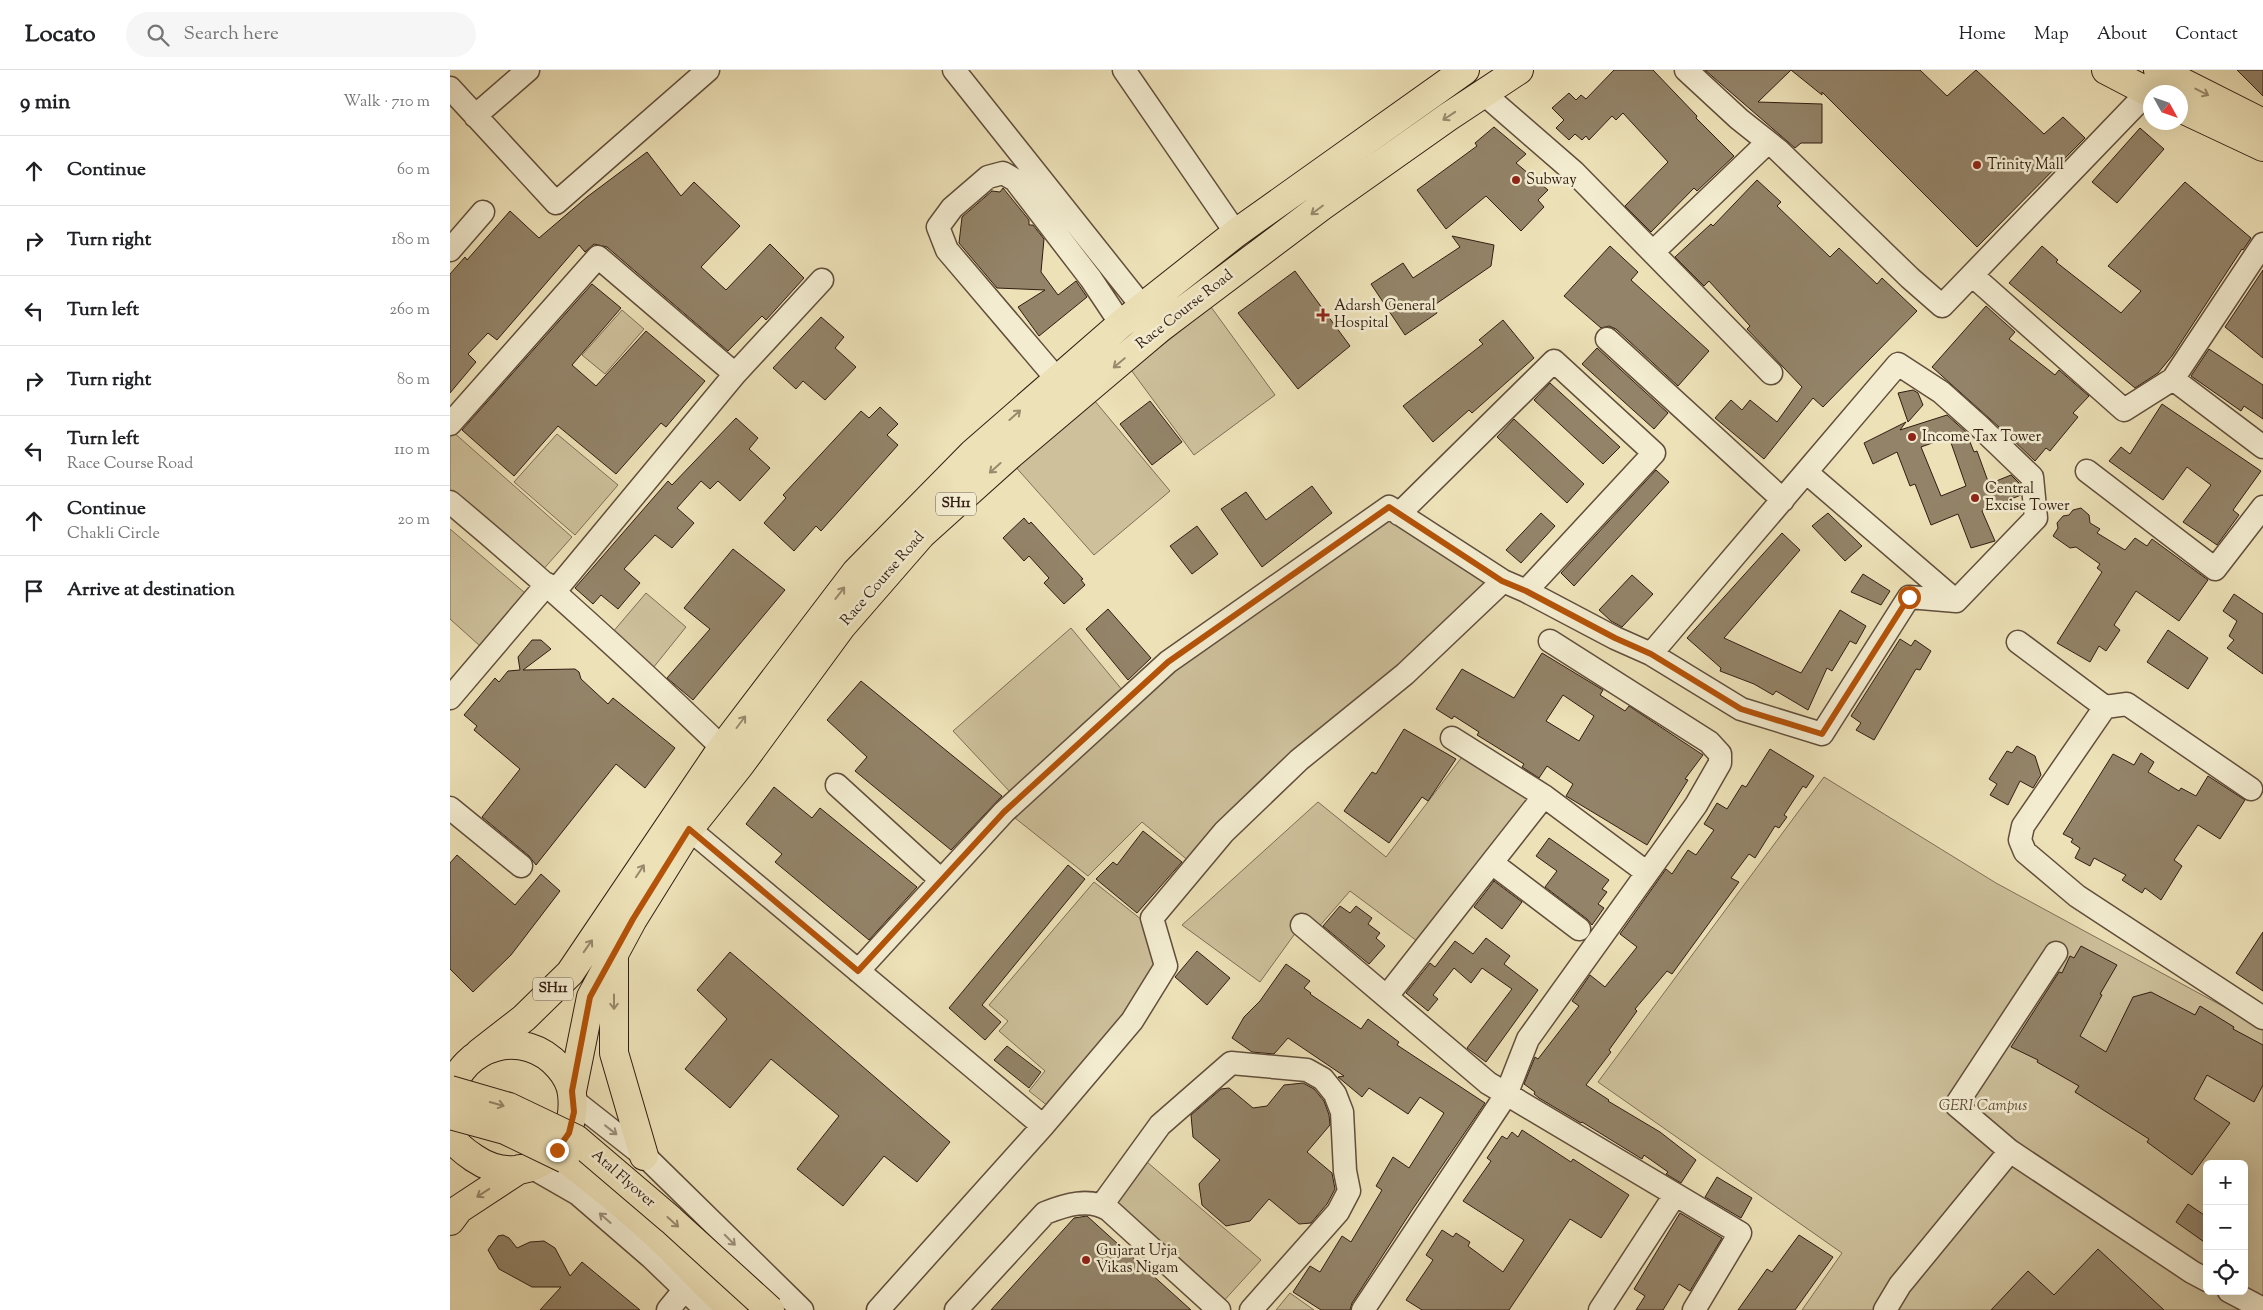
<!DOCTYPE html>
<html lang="en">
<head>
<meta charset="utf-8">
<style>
  :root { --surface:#fff; --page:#f6f6f6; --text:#202124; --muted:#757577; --line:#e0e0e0 }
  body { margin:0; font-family:"Sorts Mill Goudy",serif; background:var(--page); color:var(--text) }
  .controls { position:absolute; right:15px; bottom:15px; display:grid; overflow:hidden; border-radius:8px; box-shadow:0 5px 20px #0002 }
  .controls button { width:45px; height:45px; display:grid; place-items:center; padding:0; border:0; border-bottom:1px solid var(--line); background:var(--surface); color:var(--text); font:25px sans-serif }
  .compass { position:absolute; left:1693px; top:15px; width:45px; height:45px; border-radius:50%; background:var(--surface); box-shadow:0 5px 20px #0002; rotate:130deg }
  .stop { position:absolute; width:15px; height:15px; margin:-11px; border:4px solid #b45309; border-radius:50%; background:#fff }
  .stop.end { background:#b45309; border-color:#fff; box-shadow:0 1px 5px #0008 }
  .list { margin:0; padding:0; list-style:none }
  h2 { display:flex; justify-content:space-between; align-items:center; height:65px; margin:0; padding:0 20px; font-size:21px }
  h2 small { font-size:16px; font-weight:400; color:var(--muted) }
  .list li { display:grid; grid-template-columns:32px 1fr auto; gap:15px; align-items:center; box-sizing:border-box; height:70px; padding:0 20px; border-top:1px solid var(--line) }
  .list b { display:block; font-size:19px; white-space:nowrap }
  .list p { margin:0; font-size:16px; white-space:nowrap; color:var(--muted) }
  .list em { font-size:16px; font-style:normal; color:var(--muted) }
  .icon { flex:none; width:28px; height:28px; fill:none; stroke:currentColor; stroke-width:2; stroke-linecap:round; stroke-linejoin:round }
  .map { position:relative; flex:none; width:1813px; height:1240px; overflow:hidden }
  header { display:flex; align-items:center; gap:30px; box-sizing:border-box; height:70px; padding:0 25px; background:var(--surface); border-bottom:1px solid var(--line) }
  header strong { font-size:24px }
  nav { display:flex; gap:28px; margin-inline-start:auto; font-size:18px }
  .search { width:350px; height:45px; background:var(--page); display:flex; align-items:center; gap:12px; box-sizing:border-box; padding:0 18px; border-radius:28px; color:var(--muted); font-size:19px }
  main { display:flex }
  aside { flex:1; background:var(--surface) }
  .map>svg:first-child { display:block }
</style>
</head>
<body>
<header>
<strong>Locato</strong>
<div class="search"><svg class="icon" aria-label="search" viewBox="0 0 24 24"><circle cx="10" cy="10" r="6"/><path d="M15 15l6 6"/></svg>Search here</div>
<nav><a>Home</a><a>Map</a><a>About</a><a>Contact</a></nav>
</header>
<main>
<aside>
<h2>9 min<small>Walk · 710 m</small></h2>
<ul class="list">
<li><svg class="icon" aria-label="ahead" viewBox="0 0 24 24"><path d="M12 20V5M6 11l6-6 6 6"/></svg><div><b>Continue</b></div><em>60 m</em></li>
<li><svg class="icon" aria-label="right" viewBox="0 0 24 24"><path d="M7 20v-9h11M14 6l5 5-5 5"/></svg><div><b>Turn right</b></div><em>180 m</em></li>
<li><svg class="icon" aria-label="left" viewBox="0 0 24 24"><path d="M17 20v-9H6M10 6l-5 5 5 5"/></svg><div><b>Turn left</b></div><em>260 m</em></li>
<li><svg class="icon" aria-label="right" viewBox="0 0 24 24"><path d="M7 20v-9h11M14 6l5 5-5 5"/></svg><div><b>Turn right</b></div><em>80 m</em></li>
<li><svg class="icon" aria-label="left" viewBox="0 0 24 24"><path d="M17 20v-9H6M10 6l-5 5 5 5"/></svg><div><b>Turn left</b><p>Race Course Road</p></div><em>110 m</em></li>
<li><svg class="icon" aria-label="ahead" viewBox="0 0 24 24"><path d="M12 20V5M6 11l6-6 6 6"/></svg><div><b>Continue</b><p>Chakli Circle</p></div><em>20 m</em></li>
<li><svg class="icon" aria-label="arrive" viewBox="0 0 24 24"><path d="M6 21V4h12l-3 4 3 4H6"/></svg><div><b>Arrive at destination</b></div></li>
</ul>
</aside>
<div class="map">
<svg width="1813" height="1240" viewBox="0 0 1813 1240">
  <rect width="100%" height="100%" fill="#ede1b7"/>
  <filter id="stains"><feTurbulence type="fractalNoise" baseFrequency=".004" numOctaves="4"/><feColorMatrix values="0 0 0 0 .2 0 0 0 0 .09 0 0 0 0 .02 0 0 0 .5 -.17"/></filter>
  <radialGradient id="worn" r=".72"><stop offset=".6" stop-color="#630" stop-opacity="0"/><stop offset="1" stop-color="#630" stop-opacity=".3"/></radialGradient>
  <path fill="#cdc09b" stroke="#806e56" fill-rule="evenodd" d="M761,237l64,88 -81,60 -63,-85z
    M172,240l22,19 -39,45 -23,-19z
    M644,330l76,91 -76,64 -81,-91z
    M2,361l120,106 -32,36 -90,-74v-66z
    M107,364l61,51 -43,50 -61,-53z
    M938,443l103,69 -301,280 -48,-40 -54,54 -78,-62 164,-152z
    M0,459l75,64 -45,53 -30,-27z
    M196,523l40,34 -33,41 -41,-35z
    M621,558l52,63 -111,103 -59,-63z
    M1015,683l69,45 -113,146 -71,-53 -33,38 -13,-8 -44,61 -78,-57 136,-123 68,55z
    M1374,707l172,106 267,145v282h-461l40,-57 -244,-171zM1757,1094h37v127h-37z
    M644,812l53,42 15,41 -109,145 -24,-19 16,-20 -46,-40 9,-10 -19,-16z
    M697,1092l114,98 -40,44 -111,-99z
    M840,1223l24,17h-38z"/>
  <path fill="#938368" stroke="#321d12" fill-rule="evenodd" d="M1164,0h39l44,46 -1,2 38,38 -37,35 -3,-3 -43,44 -26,-26 43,-44 -45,-49 -7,7 -4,-4 -23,24 -3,-4 -4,4 -7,-6 -6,6 -13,-12 8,-8 -12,-12 17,-15 7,7 5,-5 5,4z
    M1255,0h215l27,26 29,-26 68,64 19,-17 22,21 -108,109 -155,-155v3l-31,-25 -33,32 64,2v39h-21l-6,5z
    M1787,0h26v26z
    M1044,57l32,27 -10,9 32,27 -10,10 6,7 -23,24 -35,-35 -40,33 -29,-39 60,-44 -2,-3z
    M1690,58l24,21 -47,54 -25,-21z
    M197,82l34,44 13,-14 46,44 -39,41 25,23 44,-46 34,34 -38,42 -4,-4 -34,35 -121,-104 -13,-3 -9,8 -6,-7 -82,95 -9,-7 -20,21 8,8 -26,31v-119l15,-17 2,3 43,-49 29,27 48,-41z
    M1307,110l24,22 -4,4 53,51 9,-9 38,36 5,-6 35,33 -94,96 -10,-9 -49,61 -49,-41 16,-18 11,10 8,-10 27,22 25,-35 -55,-58 3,-3 -41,-45 -5,5 -29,-29 36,-33 2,2z
    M1735,112l66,56 -8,12 -1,-1 -70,107 -14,17 -23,15 -126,-105 33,-37 16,14 -2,2 65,51 20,-22 -33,-25z
    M553,118l26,32v5h4l11,14 -3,33 17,23 18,-14 11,16 -48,39 -21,-29 27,-17 -48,-2 -38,-45 3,-26 30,-26 8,1z
    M1002,166l42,9 -3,21 -58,40 4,7 -32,22 -34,-51 32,-21 10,15 47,-31z
    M1160,176l28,26 -7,8 78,71 -31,35 -62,-57 -7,-3 -8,2 -37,-32z
    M1813,200v88l-38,-31z
    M845,201l55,75 -52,43 -60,-76z
    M142,214l29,24 -49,57 24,21 50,-55 59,50 -39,46 -5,-4 -45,51 -58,-48 -44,50 -52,-46z
    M1536,236l29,26 -6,7 46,36 4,-5 30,26 -16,17 5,4 -28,34 -4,-3 -11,13 -26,-25 -77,-69z
    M371,247l23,20 -9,11 21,19 -31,33 -22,-19 -7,8 -23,-21z
    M1053,250l31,38 -62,55 -3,-3 -36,32 -30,-36 80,-62 -4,-4z
    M1147,278l71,65 -14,16 -72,-65z
    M1759,279l54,36v34l-19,-13 -3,5 -50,-35z
    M1100,313l70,64 -17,17 -69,-64z
    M1463,320l5,3 5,12 -15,17 -10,-29z
    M700,331l32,41 -30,23 -32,-41z
    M1712,334l99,67 -28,39 6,5 -22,30 -34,-23 28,-37 -24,-18 -24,33 -54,-39 12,-14 9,7z
    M430,337l18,17 -11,11 11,10 -77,86 -5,-5 -22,25 -30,-28 22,-25 -3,-3 78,-84 8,7z
    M1497,345l19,17 8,20 3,-1 12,33 22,-9 8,8 2,12 -39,16 13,30 -24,7 -13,-34 -27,11 -16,-41 -5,2 -13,-34 -24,12 -9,-21 42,-21 -6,8zM1499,367l17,49 -25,10 -20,-49z
    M286,348l22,20 -9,11 21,19 -30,33 -22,-20 -8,8 -9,-8 -24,27 17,15 -22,25 -17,-13 -31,34 16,14 -22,26 -17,-14 -8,9 -18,-16 93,-107 4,4z
    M1064,349l70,65 -17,19 -70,-66z
    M1206,400l13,12 -95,104 -13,-13z
    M862,416l20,27 -70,54 -41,-58 25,-17 20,28z
    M1631,438l8,7 1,8 10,6 -3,4 28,17 10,-12 12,8 5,-7 56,41 -29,41 -43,-30 -22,34 6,5 -14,21 -7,-5 -9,16 -33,-19 45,-71 -5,-4 3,-4 -24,-17 -6,1 -17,-12 5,-8 -1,-5 6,-7 6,-1 4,-5z
    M1091,443l14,13 -34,37 -15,-13z
    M1378,443l34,33 -17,15 -33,-35z
    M574,448l5,6 2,-2 52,57 -2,1 4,5 -21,19 -20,-21 5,-5 -20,-22 -5,5 -21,-23z
    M747,456l21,28 -26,20 -22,-28z
    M1332,463l18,17 -76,88 77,35 39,-63 26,16 -10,18 -6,-3 -18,30 -5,-3 -19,42 -32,-19 -3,4 -19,-11 -34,-13 1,-3 -34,-30z
    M283,479l52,41 -92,110 -26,-22 43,-49 -26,-21z
    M1413,504l27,17 -9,14 -30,-13z
    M1182,505l21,19 -31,33 -11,-6 -12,-11z
    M1784,524l29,20v60l-36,-26 7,-8 -5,-4 8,-15 -14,-10z
    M658,539l43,49 -23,22 -42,-51z
    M1718,560l40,28 -20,31 -41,-27z
    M1450,569l11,7 4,-6 16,11 -11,19 -4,-1 -42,71 -18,-10 5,-7 -10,-7z
    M82,570h9l10,9 -28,21 52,-1 4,3 2,7 27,25 5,-6 62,50 -30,40 -29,-24 -80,101 -7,-9 -47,-39 38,-48 -46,-39 3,-4 -13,-11 31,-37 4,4 9,-11 12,-1 -2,-13z
    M1092,583l61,37 -3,5 25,16 4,-5 74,49 -18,24 3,1 -41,65 -81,-49 7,-12 -26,-18 -8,12 -17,-11 2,-3 -47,-29 2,-3 -25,-16 -2,3 -16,-10 26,-40 52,29zM1113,625l31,21 -15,25 -33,-20z
    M411,611l141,115 -51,54 -96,-79 12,-14 -40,-37z
    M954,659l52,30 -28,42 -6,-4 -33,46 -45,-32 28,-39 4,2z
    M1567,676l18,10 6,19 -8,13 -13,-7 -12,24 -18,-10 7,-11 -8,-5 18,-28 5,2z
    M1320,679l44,27 -8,12 -3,-2 -19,29 3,2 -8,11 -4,-2 -20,32 -6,-4 -18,24 8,4 -67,92 -5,-3 -32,38 2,2 -28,39 2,2 -25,33 23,15 -1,1 52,31 36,28 -15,23 -15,-9 2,-2 -24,-17 -2,4 -60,-37 -1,1 -42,-25 -5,-4 1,-2 -11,-8 11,-27 3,2 41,-53 -7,-5 18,-26 15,12 32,-40 -17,-13 46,-65 6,5 16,-24 8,5 18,-25 -10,-6 13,-21 10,6 15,-24 4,2z
    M1691,683l13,9 -6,10 31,19 2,-3 15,8 12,-20 37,24 -25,39 -22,-14 -24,35 8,6 -21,34 -16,-12 -3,5 -20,-13 4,-5 -32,-17 -4,8 -15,-8 5,-10 -9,-6 2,-3 -10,-5 50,-80 21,11z
    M324,717l38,31 8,-10 97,79 -48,53 -94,-78 7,-8 -36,-30z
    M693,761l39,31 -45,51 -41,-34 17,-17 4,3z
    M1099,768l60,42 -7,9 5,3 -9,12 6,4 -12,17 -5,-6 -42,-32 12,-16 -21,-15z
    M7,785l58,50 26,-31 19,17 -49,64 -38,37 -23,-23v-106z
    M618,795l17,14 -103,126 19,17 -16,18 -36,-32z
    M1044,811l28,21 -20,27 -28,-22z
    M890,836l10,7 6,-7 16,12 -4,6 12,9 -4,5 9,8 -16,18 -46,-38z
    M1813,862v59l-27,-18z
    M1036,868l24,18 -6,8 34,26 -52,72 -19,-14 45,-59 -30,-21 -11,15 -17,-15 -21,27 5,4 -10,12 -22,-18 24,-30 5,4 20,-26 18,13z
    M1631,876l36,19 -17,29 2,1 -22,41 26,16 27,-55 18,-5 44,23 5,-9 34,21 -1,2 30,16v40l-9,17 -47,-27 -13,24 36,24 -38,52 -45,-33 2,-3 -74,-47 4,-6 -42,-24 1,-2 -27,-13 48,-75 3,1 8,-17 4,2z
    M747,881l33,27 -23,27 -32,-28z
    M280,882l220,190 -33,40 -33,-26 -41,50 -46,-37 42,-53 -68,-57 -41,49 -45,-39 42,-50 -30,-29z
    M836,894l24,17 -6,7 7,5 -1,1 51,35 7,-10 31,23 -2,3 88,58 -73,107 -60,93 -2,7h-29l-28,-18 17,-26 10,6 22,-36 9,6 31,-52 -6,-4 17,-29 16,11 35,-55 -24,-16 -12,17 -39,-26 -7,9 -24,-20 6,-1 -56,-38 -14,16 -22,-2 -20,-14 12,-21 16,-16z
    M557,976l34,26 -12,16 -35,-28z
    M853,1013l11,6 10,12 5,14 1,10 -23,27 25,21 3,16 -8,15 -16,19 -12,1 -30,-25 -19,22 -24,5 -24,-21 -3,-21 21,-24 -27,-23 -2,-22 30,-26 8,-1 24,20 14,-2 17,-21z
    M1072,1060l49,32 2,-3 56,36 -28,43 -31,-19 -61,91h-87l-16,-10 27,-40 -7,-5 16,-25 11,7 3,-4 14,9 -2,4 35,26 21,-32 -61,-39 28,-40 -4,-3 15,-22 5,3 5,-7 6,5z
    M1267,1107l35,21 -11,20 -36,-21z
    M1738,1134l19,13v27l-31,-22z
    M1230,1143l42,25 -32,53 -11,-7 -16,26h-27l9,-14 -11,-7z
    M637,1146l104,94h-200l83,-92z
    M53,1165l6,3 8,10 13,-6 14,-1 11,7 15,28 12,-14 58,48h-100l21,-23h-29l-33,-18 -11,-19 10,-14z
    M1349,1165l34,22 -38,53h-57l29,-41 5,3z
    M1648,1179l66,61h-173l37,-39 26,24z"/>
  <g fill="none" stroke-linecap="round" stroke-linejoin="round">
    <defs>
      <path id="minor" d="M504,0l199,250
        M674,0l112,163
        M1236,0l53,49 39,31 132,128 32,28 206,-214
        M0,18l106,115 152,-133
        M1033,23l91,79 197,201
        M25,46l53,-46
        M0,180l33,-38
        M1203,182l115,-110
        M1523,206l151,134 49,-31 90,68
        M1157,269l176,161
        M606,308l-109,-128 -9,-23 14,-19 36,-31 15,-4 12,7 76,99 30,45
        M1723,309l90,-135
        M0,354l148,-167 137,117
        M1637,401l128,98 48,-62
        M1356,402l150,129
        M0,432c98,82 192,168 284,257
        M949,444l155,-153 100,92 -128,138
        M105,521l180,-217 87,-94
        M1568,572l87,65
        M0,628l97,-114
        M1002,668l92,58 102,76
        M387,715l104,95
        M1801,719l-124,-85 -22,3 -82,119 -3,14 5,12 52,44 186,122
        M0,738l71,58
        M226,748l367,308 -165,184
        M1042,793l87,66
        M852,855l186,158 252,150 -46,77
        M408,901l146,-159 164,-150 221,-155 114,74 23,10 89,47 36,16 90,55 81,25 87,-137 47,4 80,-83 -4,-41 -53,-51 -38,-34 -43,-28 -247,290
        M937,926l157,-200
        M123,1030l75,59 154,151
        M593,1056l89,-105 34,-55 -14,-48 72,-86 75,-72 106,-86 98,-93
        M1560,1081l-54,-46 100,-152
        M81,1097l47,27 74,64 54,52
        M652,1135l58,-80 71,-62 76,7 16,9 12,15 7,18 3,59 4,20 -11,21 -87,98
        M1779,1221l34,18
        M218,1240l13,-16
        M506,1240l89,-97c20,-8 45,-16 64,-3l110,100
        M913,1240l143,-215 22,-56 168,-234 24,-42v-9l-11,-12 -159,-101
        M1150,1240l75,-115
        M1435,1240l15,-25 110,-134 182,121 15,8"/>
      <path id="major" d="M1656,0l44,23
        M1708,0l105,53
        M1730,38l83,39
        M164,887v96l30,103
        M29,983l45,-35 46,-45 152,-225 134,-176 117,-119 148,-129 115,-91 229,-163
        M122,1021l19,-94 42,-78 56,-90 51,-64 102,-139 80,-92 89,-80 149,-126 162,-122 126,-89 71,-47
        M0,1025c12,-51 74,-68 109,-28 6,7 12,17 13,27 7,57 -48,98 -98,64 -9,-6 -20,-14 -24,-24
        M115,1089c34,26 66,52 97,81 24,23 46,48 71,70
        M0,1151l9,-12 61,-40"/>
    </defs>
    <use href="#minor" stroke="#614e3b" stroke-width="25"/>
    <use href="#major" stroke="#321d12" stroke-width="30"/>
    <use href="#minor" stroke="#f3ecd0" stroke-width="22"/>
    <use href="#major" stroke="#ede1b7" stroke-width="28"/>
    <defs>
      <path id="major-bridge" d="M0,1020l59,17 67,32 95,81 99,90
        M0,1045l55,15 60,29"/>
    </defs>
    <use href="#major-bridge" stroke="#321d12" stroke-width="30" stroke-linecap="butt"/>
    <use href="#major-bridge" stroke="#ede1b7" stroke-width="28"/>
  </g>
  <defs><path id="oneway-shaft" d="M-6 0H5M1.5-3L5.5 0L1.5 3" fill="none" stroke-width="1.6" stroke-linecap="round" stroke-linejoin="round" transform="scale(1.25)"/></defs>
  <g stroke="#99896d">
    <use href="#oneway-shaft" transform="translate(1752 22) rotate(27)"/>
    <use href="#oneway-shaft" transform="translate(999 46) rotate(146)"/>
    <use href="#oneway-shaft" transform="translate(867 140) rotate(143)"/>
    <use href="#oneway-shaft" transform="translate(669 293) rotate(140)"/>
    <use href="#oneway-shaft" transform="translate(565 345) rotate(-42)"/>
    <use href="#oneway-shaft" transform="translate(545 398) rotate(138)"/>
    <use href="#oneway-shaft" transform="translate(390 523) rotate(-52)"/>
    <use href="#oneway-shaft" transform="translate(291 652) rotate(-53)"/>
    <use href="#oneway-shaft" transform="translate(190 801) rotate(-56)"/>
    <use href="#oneway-shaft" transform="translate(138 876) rotate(-55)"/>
    <use href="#oneway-shaft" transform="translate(164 932) rotate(90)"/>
    <use href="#oneway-shaft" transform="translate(47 1034) rotate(16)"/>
    <use href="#oneway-shaft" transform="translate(33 1123) rotate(147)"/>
    <use href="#oneway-shaft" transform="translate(223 1152) rotate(42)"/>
  </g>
  <g stroke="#9c8f7a">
    <use href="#oneway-shaft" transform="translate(161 1060) rotate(38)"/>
    <use href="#oneway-shaft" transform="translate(155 1148) rotate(-139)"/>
    <use href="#oneway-shaft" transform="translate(280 1170) rotate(45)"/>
  </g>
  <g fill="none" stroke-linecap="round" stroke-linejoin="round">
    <path stroke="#b45309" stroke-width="6" d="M107,1080l12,-17 5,-21 -2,-21 18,-94 43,-78 56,-90 169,142 146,-159 164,-150 221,-155 113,74 24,10 89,47 36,16 90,55 81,25 87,-137"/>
  </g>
  <g fill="#8f2418" stroke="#f3ecd0" stroke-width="2">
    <circle cx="1527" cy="95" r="5"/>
    <circle cx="1066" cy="110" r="5"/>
    <path d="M870.5 237.5h5v5h5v5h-5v5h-5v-5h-5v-5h5z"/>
    <circle cx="1462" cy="367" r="5"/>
    <circle cx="1525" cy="428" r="5"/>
    <circle cx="636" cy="1190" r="5"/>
  </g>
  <g text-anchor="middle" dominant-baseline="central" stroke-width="5" stroke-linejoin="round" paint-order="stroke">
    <g fill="#f3ecd0" stroke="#6c5b4b" stroke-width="1">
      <rect x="486" y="422.5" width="40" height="23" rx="4"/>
      <rect x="83" y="907.5" width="40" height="23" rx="4"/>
    </g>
    <g font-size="14" font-weight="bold" fill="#321d12">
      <text x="506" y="434">SH11</text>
      <text x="103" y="919">SH11</text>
    </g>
    <g font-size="15" fill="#321d12" stroke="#f3ecd0" text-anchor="start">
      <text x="1537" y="95">Trinity Mall</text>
      <text x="1076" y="110">Subway</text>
      <text x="884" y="236">Adarsh General<tspan x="884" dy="17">Hospital</tspan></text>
      <text x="1472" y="367">Income Tax Tower</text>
      <text x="1535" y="419">Central<tspan x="1535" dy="17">Excise Tower</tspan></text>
      <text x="646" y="1181">Gujarat Urja<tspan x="646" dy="17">Vikas Nigam</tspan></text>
    </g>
    <g font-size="15" fill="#321d12" stroke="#f3ecd0">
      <text transform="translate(735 240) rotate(-38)">Race Course Road</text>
      <text transform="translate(433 509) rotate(-49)">Race Course Road</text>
      <text transform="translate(173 1109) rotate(41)">Atal Flyover</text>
    </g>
    <g font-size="15" font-style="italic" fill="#604e3b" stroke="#f3ecd0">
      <text x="1533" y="1036">GERI Campus</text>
    </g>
  </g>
  <rect width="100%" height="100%" filter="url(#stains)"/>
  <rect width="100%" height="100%" fill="url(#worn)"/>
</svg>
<div class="controls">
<button>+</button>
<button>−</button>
<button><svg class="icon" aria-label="locate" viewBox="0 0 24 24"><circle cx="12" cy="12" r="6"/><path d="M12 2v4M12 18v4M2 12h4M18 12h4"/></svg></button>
</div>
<svg class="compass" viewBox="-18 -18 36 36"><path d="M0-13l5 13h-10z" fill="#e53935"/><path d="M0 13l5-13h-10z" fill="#757577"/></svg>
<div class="stop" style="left:1459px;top:527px"></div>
<div class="stop end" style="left:107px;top:1080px"></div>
</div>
</main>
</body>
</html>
